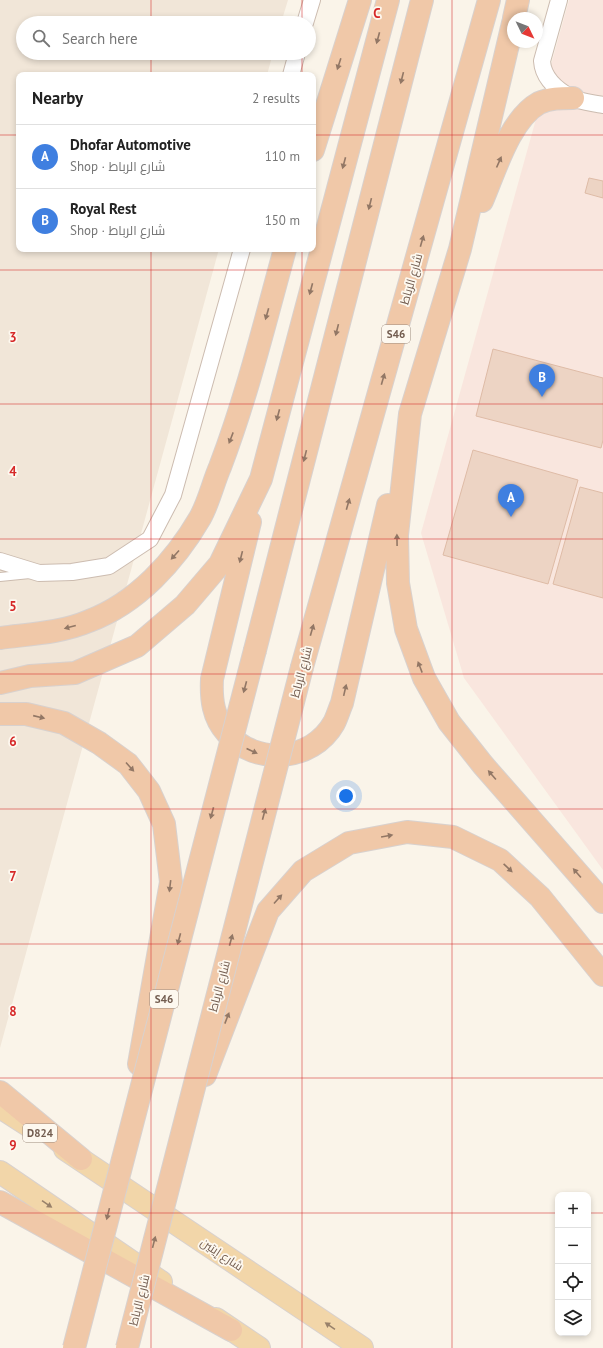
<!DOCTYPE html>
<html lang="en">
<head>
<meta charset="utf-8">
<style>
  :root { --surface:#fff; --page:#f6f6f6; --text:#222; --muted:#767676; --line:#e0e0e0; --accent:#d7775b }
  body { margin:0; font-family:"PT Sans",Cairo,sans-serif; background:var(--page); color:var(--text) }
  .controls { position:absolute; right:12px; bottom:12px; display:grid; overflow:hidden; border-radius:8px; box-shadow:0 2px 6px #0003 }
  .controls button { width:36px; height:36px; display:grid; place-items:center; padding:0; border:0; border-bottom:1px solid var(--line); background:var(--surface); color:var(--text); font:20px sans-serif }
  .compass { position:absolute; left:507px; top:12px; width:36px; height:36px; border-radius:50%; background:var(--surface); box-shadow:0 2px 6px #0003; rotate:133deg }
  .you { position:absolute; left:346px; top:796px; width:14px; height:14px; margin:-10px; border:3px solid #fff; border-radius:50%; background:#1a73e8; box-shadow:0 0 0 6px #1a73e833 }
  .badge { display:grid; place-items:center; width:26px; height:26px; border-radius:50%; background:var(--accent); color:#fff; font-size:13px; font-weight:700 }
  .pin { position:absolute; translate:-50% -33px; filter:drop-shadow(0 1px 2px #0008) }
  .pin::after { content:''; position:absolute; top:21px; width:14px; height:12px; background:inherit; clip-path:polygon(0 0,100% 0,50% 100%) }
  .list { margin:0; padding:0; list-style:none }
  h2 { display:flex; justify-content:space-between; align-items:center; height:52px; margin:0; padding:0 16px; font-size:17px }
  h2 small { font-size:13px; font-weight:400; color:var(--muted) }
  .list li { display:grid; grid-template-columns:26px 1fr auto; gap:12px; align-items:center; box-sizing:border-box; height:64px; padding:0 16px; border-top:1px solid var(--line) }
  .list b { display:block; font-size:15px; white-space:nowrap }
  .list p { margin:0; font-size:13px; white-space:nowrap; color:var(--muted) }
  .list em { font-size:13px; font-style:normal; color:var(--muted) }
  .icon { flex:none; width:22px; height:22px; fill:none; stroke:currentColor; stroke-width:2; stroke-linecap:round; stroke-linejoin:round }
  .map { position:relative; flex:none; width:603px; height:1348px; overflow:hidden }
  .search { position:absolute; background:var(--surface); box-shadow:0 2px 6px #0003; left:16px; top:16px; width:300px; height:44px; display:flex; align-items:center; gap:10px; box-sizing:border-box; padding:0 14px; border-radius:22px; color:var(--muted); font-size:15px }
  .panel { position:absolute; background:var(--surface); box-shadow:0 2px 6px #0003; left:16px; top:72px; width:300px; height:180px; border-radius:8px }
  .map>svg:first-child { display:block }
</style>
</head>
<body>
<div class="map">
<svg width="603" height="1348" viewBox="0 0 603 1348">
  <rect width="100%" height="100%" fill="#faf4e9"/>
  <path fill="#f1e6d8" d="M0,0h288l-7,23h-258v30h250l-6,22h-248v174h200l-219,799z"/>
  <path fill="#f9e6de" d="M569,0h34v870l-139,-192 -43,-145z"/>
  <path fill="#edd4c4" stroke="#debba6" d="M589,178l14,3v17l-18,-5z
    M493,349l110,29v62l-2,8 -125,-32z
    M473,450l105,30 -30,104 -105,-29z
    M580,487l23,6v105l-50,-14z"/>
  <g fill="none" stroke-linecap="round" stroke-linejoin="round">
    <defs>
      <path id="service" d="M0,577l30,-3"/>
      <path id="minor" d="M559,0l-17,61c1,17 15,29 30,37 9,4 22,5 31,7
        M305,23l7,-23
        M291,75l6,-22
        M0,561l39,12 33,-1 37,-6 41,-27 23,-44 69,-246"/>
      <path id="primary" d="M0,1107l31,20
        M65,1149l297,199
        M0,1172l161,110
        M216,1319l43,29"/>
      <path id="trunk" d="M514,18l4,-18
        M513,23l-53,226 -50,165 -13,121 1,48 8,46 18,49 25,44 34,43 120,137
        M313,150l47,-150
        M482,201c13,-30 28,-82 57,-98 11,-5 22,-5 34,-5
        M250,522l-38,157c-1,20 1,39 15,54 28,33 85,29 107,-10 3,-6 5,-13 8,-20l46,-198
        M0,638c30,-4 61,-5 89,-17 48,-18 86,-60 111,-103 9,-16 13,-35 20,-51 27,-71 45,-145 65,-218
        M255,650l167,-650
        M302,667l187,-667
        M0,683l30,-7 45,-3 62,-27 48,-41 35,-41 41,-85 127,-479
        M0,714h26l38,9 35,20 29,21 21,27 15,33 7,58 -32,182
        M205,1075l63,-164 35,-40 46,-28 58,-11 46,5 47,23 40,37 63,78
        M0,1092l81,67
        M0,1202l231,128"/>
    </defs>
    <use href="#service" stroke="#ccbcb0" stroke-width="10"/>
    <use href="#minor" stroke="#ccbcb0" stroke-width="18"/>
    <use href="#primary" stroke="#d8d1ce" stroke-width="24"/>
    <use href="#trunk" stroke="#d8d1ce" stroke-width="24"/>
    <use href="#service" stroke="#fff" stroke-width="8"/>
    <use href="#minor" stroke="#fff" stroke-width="16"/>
    <use href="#primary" stroke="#f2d6a9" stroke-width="22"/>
    <use href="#trunk" stroke="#f0c8a8" stroke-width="22"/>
    <defs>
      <path id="trunk-bridge" d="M74,1348l181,-698
        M127,1348l175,-681"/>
    </defs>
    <use href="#trunk-bridge" stroke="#d8d1ce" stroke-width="24" stroke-linecap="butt"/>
    <use href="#trunk-bridge" stroke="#f0c8a8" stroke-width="22"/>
  </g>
  <defs><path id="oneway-solid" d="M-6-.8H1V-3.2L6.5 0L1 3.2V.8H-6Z"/></defs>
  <g fill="#927765">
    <use href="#oneway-solid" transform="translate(378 38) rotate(105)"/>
    <use href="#oneway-solid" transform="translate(339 64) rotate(108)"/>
    <use href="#oneway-solid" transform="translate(402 78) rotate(104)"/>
    <use href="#oneway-solid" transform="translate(499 162) rotate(-66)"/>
    <use href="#oneway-solid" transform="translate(344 163) rotate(105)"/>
    <use href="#oneway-solid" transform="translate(370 204) rotate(104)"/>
    <use href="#oneway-solid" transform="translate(422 241) rotate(-74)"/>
    <use href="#oneway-solid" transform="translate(311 289) rotate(105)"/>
    <use href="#oneway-solid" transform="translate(267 314) rotate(106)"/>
    <use href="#oneway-solid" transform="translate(337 330) rotate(104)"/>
    <use href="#oneway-solid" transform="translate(383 379) rotate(-74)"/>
    <use href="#oneway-solid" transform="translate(278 415) rotate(105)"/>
    <use href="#oneway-solid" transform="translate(231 438) rotate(111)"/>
    <use href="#oneway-solid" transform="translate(305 456) rotate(104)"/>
    <use href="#oneway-solid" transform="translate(348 504) rotate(-74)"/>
    <use href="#oneway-solid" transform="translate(397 540) rotate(-91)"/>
    <use href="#oneway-solid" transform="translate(175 555) rotate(132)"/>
    <use href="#oneway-solid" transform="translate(241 557) rotate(104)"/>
    <use href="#oneway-solid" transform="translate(70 627) rotate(165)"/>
    <use href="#oneway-solid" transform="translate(312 630) rotate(-74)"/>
    <use href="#oneway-solid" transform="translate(420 667) rotate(-111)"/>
    <use href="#oneway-solid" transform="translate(245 687) rotate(105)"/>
    <use href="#oneway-solid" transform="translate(345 690) rotate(-77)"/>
    <use href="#oneway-solid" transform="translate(39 717) rotate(13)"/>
    <use href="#oneway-solid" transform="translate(252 751) rotate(25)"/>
    <use href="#oneway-solid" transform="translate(130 767) rotate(48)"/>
    <use href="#oneway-solid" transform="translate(492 775) rotate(-131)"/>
    <use href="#oneway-solid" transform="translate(212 813) rotate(105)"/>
    <use href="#oneway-solid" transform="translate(264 814) rotate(-75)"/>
    <use href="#oneway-solid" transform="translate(387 836) rotate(-10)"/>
    <use href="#oneway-solid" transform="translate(508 868) rotate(43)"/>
    <use href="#oneway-solid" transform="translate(577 873) rotate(-131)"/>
    <use href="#oneway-solid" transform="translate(170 886) rotate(97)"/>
    <use href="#oneway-solid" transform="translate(278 899) rotate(-48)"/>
    <use href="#oneway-solid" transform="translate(179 939) rotate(105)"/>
    <use href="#oneway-solid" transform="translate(231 940) rotate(-75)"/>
    <use href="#oneway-solid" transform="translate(227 1018) rotate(-69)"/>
    <use href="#oneway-solid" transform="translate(108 1214) rotate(104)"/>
    <use href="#oneway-solid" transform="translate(154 1242) rotate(-76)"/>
  </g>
  <g fill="#98816a">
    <use href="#oneway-solid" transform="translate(47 1204) rotate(34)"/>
    <use href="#oneway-solid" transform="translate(330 1326) rotate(-146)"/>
  </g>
  <path fill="none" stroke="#d62828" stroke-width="1" stroke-opacity="0.55" d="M151,0v23M302,0v23M452,0v1348M151,53v22M302,53v22M0,135h19M313,135h290M151,249v1099M302,249v1099M0,270h603M0,404h603M0,539h603M0,674h603M0,809h603M0,944h603M0,1078h603M0,1213h558M588,1213h15"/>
  <g text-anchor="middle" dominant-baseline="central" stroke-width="3.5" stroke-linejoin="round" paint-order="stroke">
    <g fill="#fdf8ef" stroke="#9c8b7f" stroke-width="1">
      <rect x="382" y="325" width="28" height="18" rx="3"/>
      <rect x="150" y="990" width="28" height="18" rx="3"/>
      <rect x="23" y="1124" width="34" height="18" rx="3"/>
    </g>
    <g font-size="11" font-weight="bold" fill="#725c4f">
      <text x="396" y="334">S46</text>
      <text x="164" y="999">S46</text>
      <text x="40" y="1133">D824</text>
    </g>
    <g font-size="12" fill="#725c4f" stroke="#fdf8ef">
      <text transform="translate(411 279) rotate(-74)">شارع الرباط</text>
      <text transform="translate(301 672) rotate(-75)">شارع الرباط</text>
      <text transform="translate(219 986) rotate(-75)">شارع الرباط</text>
      <text transform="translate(222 1254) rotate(34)">شارع إيتين</text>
      <text transform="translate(139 1300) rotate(-76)">شارع الرباط</text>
    </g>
  </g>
  <g font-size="13" text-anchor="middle" font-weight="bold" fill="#d62828" stroke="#fdf8ef" stroke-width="3.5" stroke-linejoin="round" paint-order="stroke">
    <text x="377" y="18">C</text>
    <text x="13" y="342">3</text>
    <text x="13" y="476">4</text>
    <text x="13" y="611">5</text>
    <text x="13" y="746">6</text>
    <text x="13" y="881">7</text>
    <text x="13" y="1016">8</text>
    <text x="13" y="1150">9</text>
  </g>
</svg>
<div class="controls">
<button>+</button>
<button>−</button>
<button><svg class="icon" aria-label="locate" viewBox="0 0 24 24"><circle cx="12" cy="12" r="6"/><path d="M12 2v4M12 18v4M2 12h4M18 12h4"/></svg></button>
<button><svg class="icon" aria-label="layers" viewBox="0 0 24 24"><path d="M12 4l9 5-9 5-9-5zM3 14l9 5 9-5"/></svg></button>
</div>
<svg class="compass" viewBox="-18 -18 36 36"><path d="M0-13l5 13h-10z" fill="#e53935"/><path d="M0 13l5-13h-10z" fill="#767676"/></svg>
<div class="you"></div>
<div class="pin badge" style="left:511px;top:517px;background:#3f7fe0">A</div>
<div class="pin badge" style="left:542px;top:397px;background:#3f7fe0">B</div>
<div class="search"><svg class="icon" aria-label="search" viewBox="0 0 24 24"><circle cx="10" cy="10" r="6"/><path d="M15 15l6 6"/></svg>Search here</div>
<section class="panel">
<h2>Nearby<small>2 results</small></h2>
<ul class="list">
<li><span class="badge" style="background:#3f7fe0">A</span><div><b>Dhofar Automotive</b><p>Shop · شارع الرباط</p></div><em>110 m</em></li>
<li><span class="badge" style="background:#3f7fe0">B</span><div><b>Royal Rest</b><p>Shop · شارع الرباط</p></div><em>150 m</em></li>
</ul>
</section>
</div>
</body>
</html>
